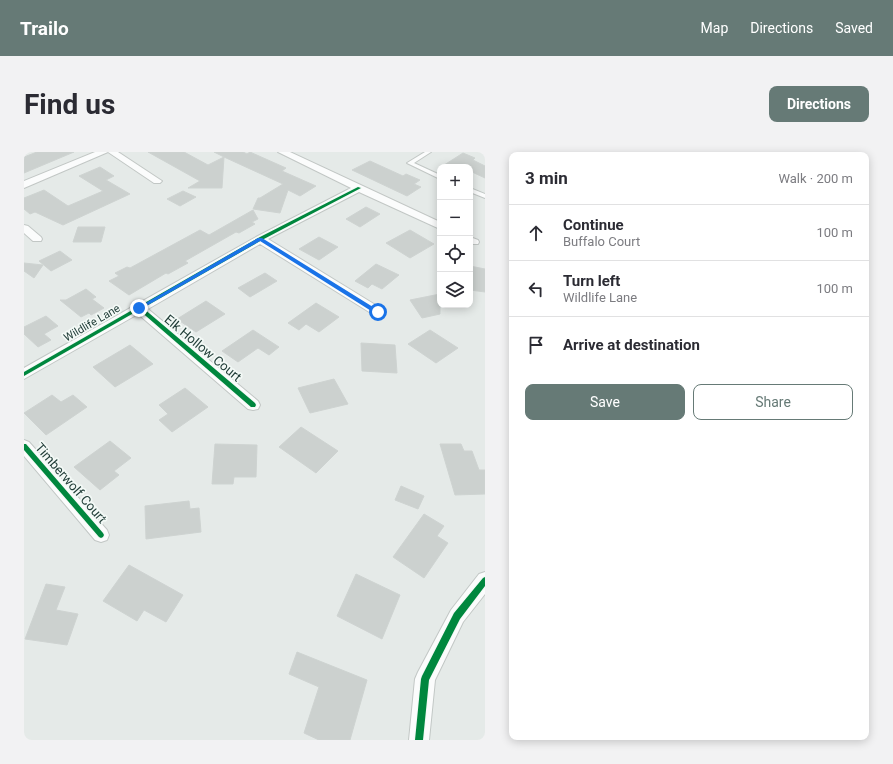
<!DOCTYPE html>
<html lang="en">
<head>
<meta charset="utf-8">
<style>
  :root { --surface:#fff; --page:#f2f2f3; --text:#2b2b33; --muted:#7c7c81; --line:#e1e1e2; --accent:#667a76 }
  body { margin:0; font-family:Roboto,sans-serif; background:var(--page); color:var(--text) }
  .controls { position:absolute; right:12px; top:12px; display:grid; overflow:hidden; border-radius:8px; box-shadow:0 2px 10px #0003 }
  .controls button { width:36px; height:36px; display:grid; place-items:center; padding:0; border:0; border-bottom:1px solid var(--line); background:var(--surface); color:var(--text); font:20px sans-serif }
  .stop { position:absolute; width:12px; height:12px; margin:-9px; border:3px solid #1a73e8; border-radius:50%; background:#fff }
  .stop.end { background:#1a73e8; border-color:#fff; box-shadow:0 1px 4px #0008 }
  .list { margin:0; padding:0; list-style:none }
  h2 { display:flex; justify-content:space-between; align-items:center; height:52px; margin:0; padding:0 16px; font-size:17px }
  h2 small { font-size:13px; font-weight:400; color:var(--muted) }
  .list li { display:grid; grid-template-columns:26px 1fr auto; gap:12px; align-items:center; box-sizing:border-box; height:56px; padding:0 16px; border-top:1px solid var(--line) }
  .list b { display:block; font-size:15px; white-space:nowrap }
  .list p { margin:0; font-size:13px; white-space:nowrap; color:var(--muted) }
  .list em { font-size:13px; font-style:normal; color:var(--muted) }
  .actions { display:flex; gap:8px; padding:12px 16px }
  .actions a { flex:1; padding:9px 0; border:1px solid var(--accent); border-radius:8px; text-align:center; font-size:14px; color:var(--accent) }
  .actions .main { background:var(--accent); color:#fff }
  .icon { flex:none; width:22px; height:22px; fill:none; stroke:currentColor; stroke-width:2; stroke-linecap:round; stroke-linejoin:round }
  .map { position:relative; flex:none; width:461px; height:588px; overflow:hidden; border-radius:8px }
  header { display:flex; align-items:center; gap:24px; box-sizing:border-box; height:56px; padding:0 20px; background:var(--accent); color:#fff }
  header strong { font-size:19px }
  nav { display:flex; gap:22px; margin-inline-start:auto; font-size:14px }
  .intro { display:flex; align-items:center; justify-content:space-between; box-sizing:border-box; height:96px; padding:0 24px }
  h1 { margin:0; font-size:28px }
  .button { padding:10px 18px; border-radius:8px; background:var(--accent); color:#fff; font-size:14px; font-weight:700 }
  main { display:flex; gap:24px; padding:0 24px }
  aside { flex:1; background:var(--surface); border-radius:8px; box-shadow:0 2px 10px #0003 }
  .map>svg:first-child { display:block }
</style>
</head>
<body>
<header>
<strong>Trailo</strong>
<nav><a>Map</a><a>Directions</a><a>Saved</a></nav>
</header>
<div class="intro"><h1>Find us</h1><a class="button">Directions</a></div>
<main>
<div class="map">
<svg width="461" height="588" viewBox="0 0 461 588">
  <rect width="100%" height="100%" fill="#e5eae8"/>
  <path fill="#ccd1cf" stroke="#ced3d1" d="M13,0h37l-50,21v-16z
    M124,0h36l24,13 16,-8 -10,-5h29l4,2 3,-2 36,16 -4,3 34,15 -16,10 -12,-6 -8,23 -27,-4 5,-11h2l23,-14 -59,-27 -2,31h-34l12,-7z
    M439,1l12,5 -2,2 12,6v12l-15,-7v-4h-29z
    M346,9l33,15 3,-2 14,6 -6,4 7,3 -14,9 -55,-26z
    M76,15l14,9 -8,4 24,14 -67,31 -28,-13 -5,2 -6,-5v-11l20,-8 24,16 35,-15 -24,-15z
    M159,39l13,6 -16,9 -13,-7z
    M342,55l14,7 -20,13 -14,-8z
    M229,58l5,9 -6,3 3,2 -16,9 -3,-1 -51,29 3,2 -20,11 -2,-1 -37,22 -20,-14 10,-5 -4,-3 12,-6 3,1 70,-38 9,5z
    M54,75h27l-4,15h-28z
    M386,78l24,14 -24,14 -24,-15z
    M295,85l19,10 -19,13 -20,-11z
    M36,99l12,9 -21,11 -12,-10z
    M0,111l19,2 -9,13 -10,-7z
    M352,112l23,11 -17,14 -10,-5 -4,4 -13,-7z
    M446,114l15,3v23l-15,-2z
    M241,121l12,8 -27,16 -12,-9z
    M62,137l10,8 -4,2 12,9 -13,7 -2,-2 -8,4 -21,-17h6z
    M416,142v20l-18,4 -12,-18z
    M182,149l19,13 -29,18 -19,-13z
    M292,151l23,14 -20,15 -13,-8 -7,6 -11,-7z
    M22,164l12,10 -14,8 7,6 -13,7 -14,-13v-7z
    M229,178l26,17 -10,8 -11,-7 -20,14 -16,-11z
    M406,178l28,18 -22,15 -28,-19z
    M337,191l34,2 2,28 -35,-2z
    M106,193l23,19 -38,23 -22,-20z
    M310,227l14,25 -38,9 -12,-25z
    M161,236l23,19 -36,25 -13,-12 9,-6 -9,-9z
    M28,243l9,7 12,-7 14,12 -41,28 -22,-22z
    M277,275l37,24 -22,22 -37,-26z
    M86,289l21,17 -17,13 5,4 -19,15 -26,-23z
    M191,292l42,1 -1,32h-22l-1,7h-21z
    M416,292h21l3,7h8l7,19h6v24l-30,1z
    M377,334l23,10 -6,13 -23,-9z
    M165,349l1,8 9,-1 2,24 -55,7 -1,-33z
    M400,362l20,12 -7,10 11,7 -24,35 -31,-21z
    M105,413l54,30 -17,27 -22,-12 -7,11 -34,-20z
    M332,422l44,21 -18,44 -45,-23z
    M22,432l19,3 -9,23 22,4 -11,31 -42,-6z
    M273,500l70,28 -17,60h-31l-15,-7 15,-46 -30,-13z"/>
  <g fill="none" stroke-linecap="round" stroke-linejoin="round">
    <defs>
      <path id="service" d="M401,0h6l-17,11 26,12v4l-33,-16z
        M446,36l15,6v4l-15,-6z"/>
      <path id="minor" d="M71,0h23l44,29 -2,2h-6l-46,-31 -84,36v-7z
        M254,0h12l150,70v7l-81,-37 -91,47 114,70 2,3 -2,3h-8l-114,-71 -112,65 110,92 2,4 -2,4 -5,1 -5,-1 -110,-95 -114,65v-11l232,-131 95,-49z
        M0,73l4,1 13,11 1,2 -1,2h-8l-9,-8z
        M446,85l8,3 1,2 -1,2h-8z
        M0,288l5,2 78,88 2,5 -2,5 -6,2 -6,-2 -71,-84z
        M461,420v22l-22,28 -28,58 -6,60h-20l6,-61 3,-7 33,-62 28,-36z"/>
    </defs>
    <use href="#service" stroke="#c2c7c5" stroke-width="2"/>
    <use href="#minor" stroke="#c2c7c5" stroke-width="2"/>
    <use href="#service" fill="#fbfcfc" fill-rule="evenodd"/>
    <use href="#minor" fill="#fbfcfc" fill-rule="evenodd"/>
    <defs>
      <path id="cycleway" d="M334,35l3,1 -99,52 -119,68 112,95 1,2 -1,2h-4l-112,-97 -115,66v-4l234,-134z
        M0,292h2l77,89 1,2 -1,2 -2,1 -2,-1 -75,-87z
        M461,425v9l-25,33 -31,61 -6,60h-8l6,-61 1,-3 32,-63 29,-35z"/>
    </defs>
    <use href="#cycleway" stroke="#f3f9f6" stroke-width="2"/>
    <use href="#cycleway" fill="#00873e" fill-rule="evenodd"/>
  </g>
  <path fill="#1a73e8" d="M234,86h4l119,74 -5,2 -116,-73 -119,68 -4,-1z"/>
  <g text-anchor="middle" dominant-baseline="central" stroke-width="3.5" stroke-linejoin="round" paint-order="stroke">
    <g font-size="11" fill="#223e39" stroke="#f3f9f6">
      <text transform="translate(68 171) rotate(-30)">Wildlife Lane</text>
    </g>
    <g font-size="13" fill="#223e39" stroke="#f3f9f6">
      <text transform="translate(179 196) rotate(40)">Elk Hollow Court</text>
      <text transform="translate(47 331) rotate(49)">Timberwolf Court</text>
    </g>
  </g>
</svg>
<div class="controls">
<button>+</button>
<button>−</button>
<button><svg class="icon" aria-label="locate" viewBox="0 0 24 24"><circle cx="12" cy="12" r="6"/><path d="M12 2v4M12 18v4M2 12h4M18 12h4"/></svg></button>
<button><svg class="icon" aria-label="layers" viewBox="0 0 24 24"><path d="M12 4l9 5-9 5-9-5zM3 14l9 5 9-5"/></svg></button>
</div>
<div class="stop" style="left:354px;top:160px"></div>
<div class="stop end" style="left:115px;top:156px"></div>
</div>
<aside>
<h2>3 min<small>Walk · 200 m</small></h2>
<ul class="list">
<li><svg class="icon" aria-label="ahead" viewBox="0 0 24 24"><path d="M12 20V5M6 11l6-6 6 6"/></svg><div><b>Continue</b><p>Buffalo Court</p></div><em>100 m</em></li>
<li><svg class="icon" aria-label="left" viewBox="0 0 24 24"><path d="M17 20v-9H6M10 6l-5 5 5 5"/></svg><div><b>Turn left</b><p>Wildlife Lane</p></div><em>100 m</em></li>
<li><svg class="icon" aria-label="arrive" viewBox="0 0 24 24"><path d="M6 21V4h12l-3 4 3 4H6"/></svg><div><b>Arrive at destination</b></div></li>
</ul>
<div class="actions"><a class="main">Save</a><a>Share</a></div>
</aside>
</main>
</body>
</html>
